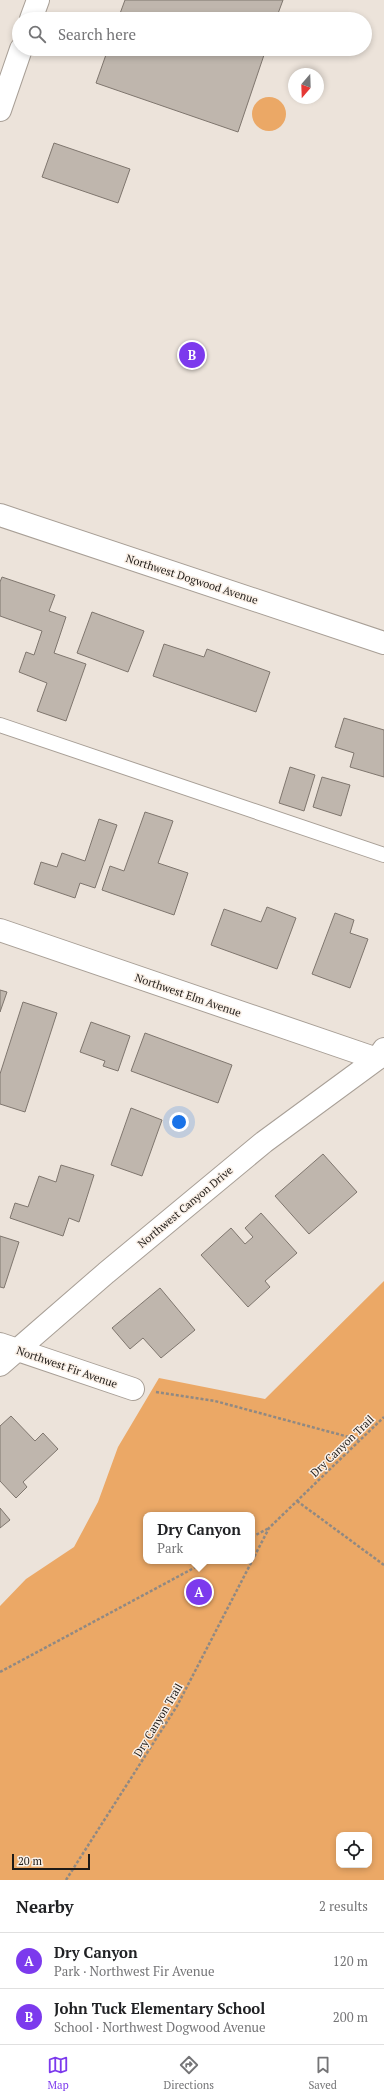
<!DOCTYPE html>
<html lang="en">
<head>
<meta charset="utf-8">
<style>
  :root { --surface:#fff; --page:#f2f2f2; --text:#202124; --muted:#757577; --line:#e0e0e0; --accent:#7c3aed }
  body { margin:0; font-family:"PT Serif",serif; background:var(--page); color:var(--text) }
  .controls { position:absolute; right:12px; bottom:12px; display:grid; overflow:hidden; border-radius:8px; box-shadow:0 2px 6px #0003 }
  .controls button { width:36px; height:36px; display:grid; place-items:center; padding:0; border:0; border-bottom:1px solid var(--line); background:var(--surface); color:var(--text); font:20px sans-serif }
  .compass { position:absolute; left:288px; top:68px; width:36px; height:36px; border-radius:50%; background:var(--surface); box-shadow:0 2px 6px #0003; rotate:199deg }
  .scale { position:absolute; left:12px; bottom:10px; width:78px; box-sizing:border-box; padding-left:4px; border:2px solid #1e1a17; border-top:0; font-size:11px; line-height:14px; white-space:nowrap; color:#1e1a17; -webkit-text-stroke:3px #faf0e7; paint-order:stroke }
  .you { position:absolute; left:179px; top:1122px; width:14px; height:14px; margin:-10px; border:3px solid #fff; border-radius:50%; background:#1a73e8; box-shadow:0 0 0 6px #1a73e833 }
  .badge { display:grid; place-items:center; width:26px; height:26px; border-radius:50%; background:var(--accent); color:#fff; font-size:13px; font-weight:700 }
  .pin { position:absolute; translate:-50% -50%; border:2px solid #fff; box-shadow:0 1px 4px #0006 }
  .popup { position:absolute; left:143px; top:1512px; width:112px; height:52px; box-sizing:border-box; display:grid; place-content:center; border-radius:8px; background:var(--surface); filter:drop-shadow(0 1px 3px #0005); font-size:13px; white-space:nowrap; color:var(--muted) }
  .popup b { font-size:15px; color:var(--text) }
  .popup::after { content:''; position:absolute; left:50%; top:100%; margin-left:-8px; border:8px solid transparent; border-top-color:var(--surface) }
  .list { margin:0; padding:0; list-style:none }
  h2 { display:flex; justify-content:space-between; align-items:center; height:52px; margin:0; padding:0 16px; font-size:17px }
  h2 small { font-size:13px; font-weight:400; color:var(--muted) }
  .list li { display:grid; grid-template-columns:26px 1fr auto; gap:12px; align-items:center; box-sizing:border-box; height:56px; padding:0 16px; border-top:1px solid var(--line) }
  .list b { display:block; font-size:15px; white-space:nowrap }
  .list p { margin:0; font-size:13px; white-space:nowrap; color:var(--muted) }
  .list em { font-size:13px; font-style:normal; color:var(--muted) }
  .icon { flex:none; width:22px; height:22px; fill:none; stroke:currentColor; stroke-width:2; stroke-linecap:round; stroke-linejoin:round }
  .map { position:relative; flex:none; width:384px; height:1880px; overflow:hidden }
  .search { position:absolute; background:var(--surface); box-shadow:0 2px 6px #0003; left:12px; right:12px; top:12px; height:44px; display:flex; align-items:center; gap:10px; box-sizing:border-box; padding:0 14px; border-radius:22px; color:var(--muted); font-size:15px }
  .sheet { height:164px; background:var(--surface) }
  nav { display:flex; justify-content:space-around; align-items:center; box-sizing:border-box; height:56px; border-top:1px solid var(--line); background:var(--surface); font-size:11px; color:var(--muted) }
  nav a { display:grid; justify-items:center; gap:2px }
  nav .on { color:var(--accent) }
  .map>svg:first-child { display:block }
</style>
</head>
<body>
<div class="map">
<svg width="384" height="1880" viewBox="0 0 384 1880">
  <rect width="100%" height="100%" fill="#ece3da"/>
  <path fill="#eba866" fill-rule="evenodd" d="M252 114a17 17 0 1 1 34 0a17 17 0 1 1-34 0Z
    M384,1281v599h-384v-274l26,-27 48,-32 24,-45 20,-55 41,-69 106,21zM146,1515h106v46h-106zM339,1835h30v30h-30z"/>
  <path fill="#bfb6ad" stroke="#7f766e" d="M125,0h158l-7,19h-158z
    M108,49h158l-28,83 -142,-49z
    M54,143l76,26 -12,34 -76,-26z
    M2,577l53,18 -6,16 17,6 -12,36 32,11 -20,57 -29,-10 10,-28 -28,-11 7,-20 8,3 8,-24 -42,-15v-34z
    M92,612l52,19 -16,41 -51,-19z
    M164,644l40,13 3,-8 63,23 -14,40 -103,-36z
    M344,718l40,12v47l-34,-10 4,-14 -19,-6z
    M290,767l25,8 -11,36 -25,-8z
    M322,777l28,8 -9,31 -28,-9z
    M145,812l28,9 -15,42 30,10 -14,42 -72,-25 8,-24 14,5z
    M99,819l18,6 -22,63 -15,-5 -5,15 -41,-14 7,-22 16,5 5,-14 23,8z
    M267,907l29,11 -19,51 -66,-24 13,-36 37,13z
    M335,913l19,7 -4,13 18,6 -18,49 -38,-14z
    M0,990l7,2 -7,20z
    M23,1002l34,11 -32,99 -25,-8v-30z
    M91,1022l39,14 -12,35 -15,-5 2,-5 -25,-9z
    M145,1033l87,32 -14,38 -87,-32z
    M131,1108l31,12 -20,56 -31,-11z
    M323,1154l34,38 -48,42 -34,-38z
    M61,1165l33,10 -15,47 -10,-4 -6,18 -53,-18 5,-15 13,4 11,-31 17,6z
    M261,1213l36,40 -32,28 5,6 -22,20 -47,-52 30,-27 14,16 8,-7 -8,-9z
    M0,1236l19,6 -15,46 -4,-1z
    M160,1288l35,42 -34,28 -18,-20 -13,11 -18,-21z
    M11,1416l24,25 8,-8 15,16 -35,33 4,5 -11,11 -16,-17v-55z
    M0,1508l10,12 -10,8z"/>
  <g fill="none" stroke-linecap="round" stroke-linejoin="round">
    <defs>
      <path id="service" d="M0,725l384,130"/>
      <path id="minor" d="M31,19l7,-19
        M0,110l21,-61
        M0,515l384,128
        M0,930l377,129
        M0,1344l133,45
        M0,1365l106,-92 158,-131 113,-83 7,-10"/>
    </defs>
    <use href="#service" stroke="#a89f96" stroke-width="16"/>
    <use href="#minor" stroke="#a89f96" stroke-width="24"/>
    <path stroke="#908983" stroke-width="2.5" stroke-dasharray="3 2" stroke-linecap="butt" d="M156,1392l59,9 145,39
      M297,1501l87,64
      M252,1537l17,-9
      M252,1561l17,-33 115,-111
      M0,1672l207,-111
      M66,1880l111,-174 75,-145"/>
    <use href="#service" stroke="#fff" stroke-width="14"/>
    <use href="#minor" stroke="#fff" stroke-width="22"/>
  </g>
  <g text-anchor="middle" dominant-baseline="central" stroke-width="3" stroke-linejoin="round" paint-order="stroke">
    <g font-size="11" fill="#1e1a17" stroke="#faf0e7">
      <text transform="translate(192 579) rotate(18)">Northwest Dogwood Avenue</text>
      <text transform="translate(188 995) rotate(19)">Northwest Elm Avenue</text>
      <text transform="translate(185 1207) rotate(-40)">Northwest Canyon Drive</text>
      <text transform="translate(67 1367) rotate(19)">Northwest Fir Avenue</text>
      <text transform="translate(342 1446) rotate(-44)">Dry Canyon Trail</text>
      <text transform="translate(158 1720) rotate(-59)">Dry Canyon Trail</text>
    </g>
  </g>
</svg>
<div class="controls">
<button><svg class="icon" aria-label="locate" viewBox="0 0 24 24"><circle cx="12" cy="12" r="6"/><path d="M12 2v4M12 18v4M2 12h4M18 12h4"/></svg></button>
</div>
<svg class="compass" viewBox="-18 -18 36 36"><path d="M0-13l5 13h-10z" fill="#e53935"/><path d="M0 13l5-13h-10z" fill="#757577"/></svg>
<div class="scale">20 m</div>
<div class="you"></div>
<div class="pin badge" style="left:199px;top:1592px">A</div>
<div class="popup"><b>Dry Canyon</b>Park</div>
<div class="pin badge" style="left:192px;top:355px">B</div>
<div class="search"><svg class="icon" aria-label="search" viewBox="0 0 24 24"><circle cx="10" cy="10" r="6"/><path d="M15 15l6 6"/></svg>Search here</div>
</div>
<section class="sheet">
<h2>Nearby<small>2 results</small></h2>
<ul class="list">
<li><span class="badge">A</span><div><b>Dry Canyon</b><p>Park · Northwest Fir Avenue</p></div><em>120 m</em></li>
<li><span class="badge">B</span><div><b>John Tuck Elementary School</b><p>School · Northwest Dogwood Avenue</p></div><em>200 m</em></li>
</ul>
</section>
<nav>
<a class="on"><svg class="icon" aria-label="map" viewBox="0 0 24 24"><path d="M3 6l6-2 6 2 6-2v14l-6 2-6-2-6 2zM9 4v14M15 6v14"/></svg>Map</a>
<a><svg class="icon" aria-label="directions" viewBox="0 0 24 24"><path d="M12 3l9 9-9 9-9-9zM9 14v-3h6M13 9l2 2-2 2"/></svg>Directions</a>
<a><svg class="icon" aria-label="saved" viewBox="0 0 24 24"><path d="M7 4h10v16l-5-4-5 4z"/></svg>Saved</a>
</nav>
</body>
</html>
